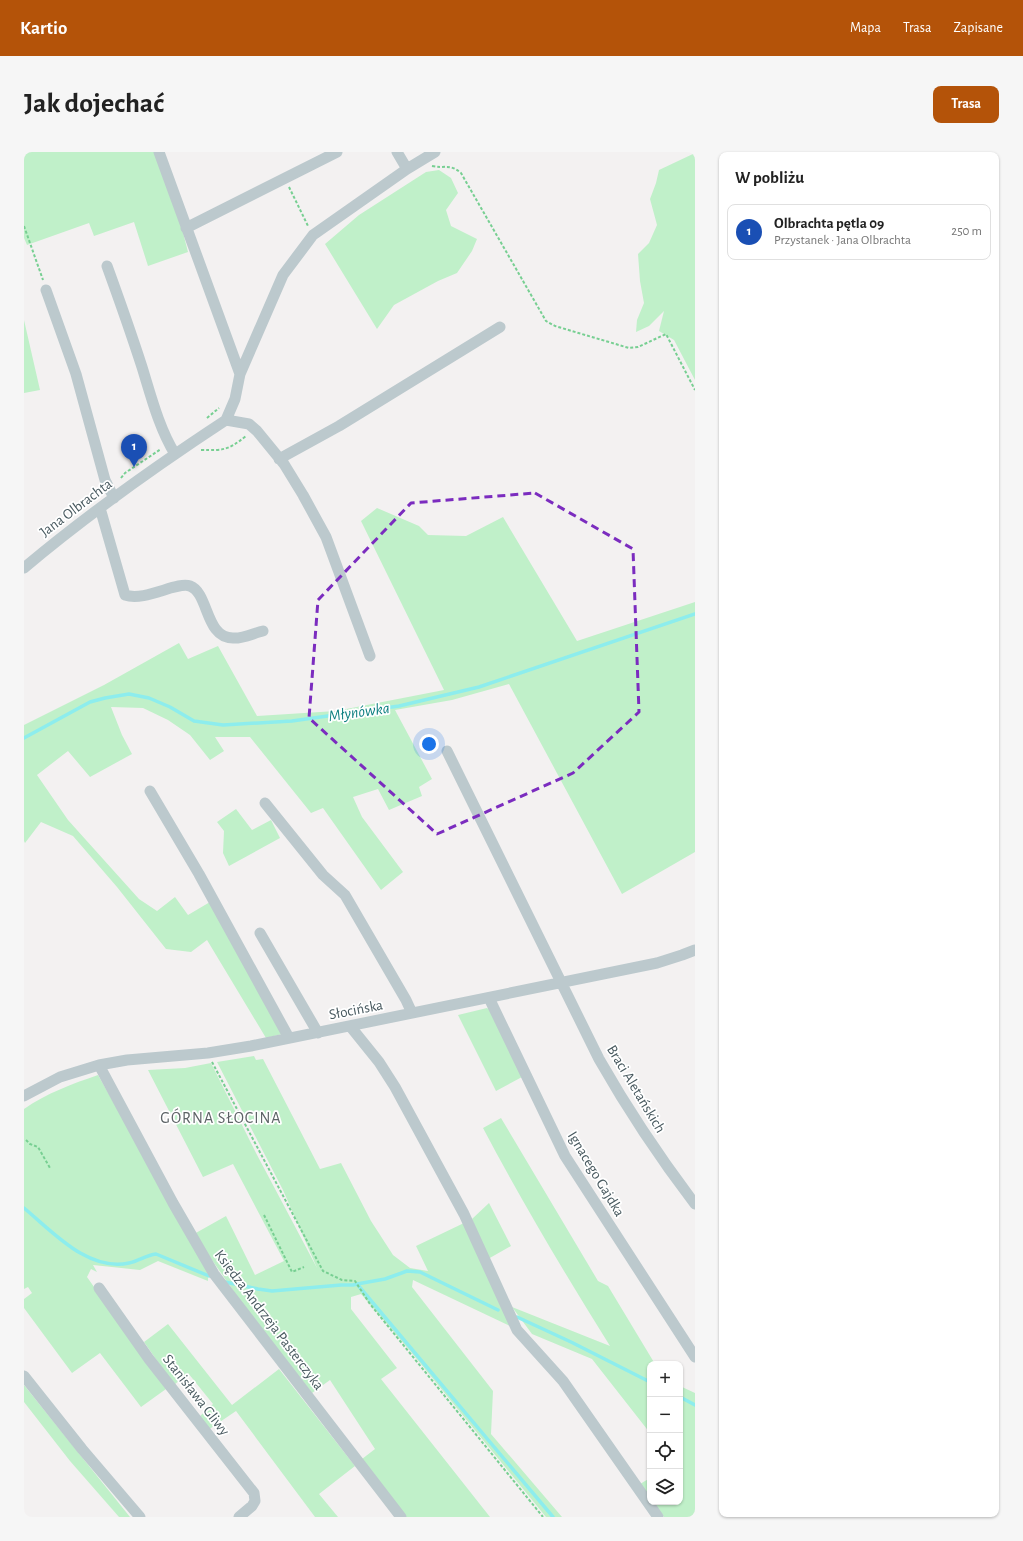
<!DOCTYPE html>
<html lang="pl">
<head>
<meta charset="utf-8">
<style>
  :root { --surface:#fff; --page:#f6f6f6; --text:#222; --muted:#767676; --line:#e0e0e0; --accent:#b45309 }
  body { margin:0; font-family:"Alegreya Sans",sans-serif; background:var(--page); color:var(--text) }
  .controls { position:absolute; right:12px; bottom:12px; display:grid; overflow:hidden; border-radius:8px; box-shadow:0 1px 3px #0004 }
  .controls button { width:36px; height:36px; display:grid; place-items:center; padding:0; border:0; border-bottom:1px solid var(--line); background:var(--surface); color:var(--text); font:20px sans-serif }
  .you { position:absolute; left:405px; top:592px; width:14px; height:14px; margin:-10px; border:3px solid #fff; border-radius:50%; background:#1a73e8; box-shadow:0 0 0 6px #1a73e833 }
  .badge { display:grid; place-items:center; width:26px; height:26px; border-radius:50%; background:var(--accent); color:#fff; font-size:13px; font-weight:700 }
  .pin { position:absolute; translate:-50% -33px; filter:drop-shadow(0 1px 2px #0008) }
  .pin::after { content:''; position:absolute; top:21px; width:14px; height:12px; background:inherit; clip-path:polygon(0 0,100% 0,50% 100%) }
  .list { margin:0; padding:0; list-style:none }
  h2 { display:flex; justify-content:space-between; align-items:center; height:52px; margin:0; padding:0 16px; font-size:17px }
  h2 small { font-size:13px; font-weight:400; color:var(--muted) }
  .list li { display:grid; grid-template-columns:26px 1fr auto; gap:12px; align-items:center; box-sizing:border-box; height:56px; margin:0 8px 8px; padding:0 8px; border:1px solid var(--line); border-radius:8px }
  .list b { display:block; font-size:15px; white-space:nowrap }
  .list p { margin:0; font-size:13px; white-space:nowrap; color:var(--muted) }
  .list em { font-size:13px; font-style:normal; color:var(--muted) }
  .icon { flex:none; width:22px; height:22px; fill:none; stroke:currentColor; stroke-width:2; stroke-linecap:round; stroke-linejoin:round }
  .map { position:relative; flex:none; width:671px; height:1365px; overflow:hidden; border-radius:8px }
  header { display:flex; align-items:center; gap:24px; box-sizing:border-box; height:56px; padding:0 20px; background:var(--accent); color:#fff }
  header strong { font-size:19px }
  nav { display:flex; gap:22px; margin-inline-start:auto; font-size:14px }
  .intro { display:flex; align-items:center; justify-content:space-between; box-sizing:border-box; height:96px; padding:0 24px }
  h1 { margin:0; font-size:28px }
  .button { padding:10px 18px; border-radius:8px; background:var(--accent); color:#fff; font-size:14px; font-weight:700 }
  main { display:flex; gap:24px; padding:0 24px }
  aside { flex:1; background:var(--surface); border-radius:8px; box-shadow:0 1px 3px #0004 }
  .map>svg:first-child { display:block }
</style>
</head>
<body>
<header>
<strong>Kartio</strong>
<nav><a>Mapa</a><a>Trasa</a><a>Zapisane</a></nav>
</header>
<div class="intro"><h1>Jak dojechać</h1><a class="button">Trasa</a></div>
<main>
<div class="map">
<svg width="671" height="1365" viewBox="0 0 671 1365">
  <rect width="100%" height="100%" fill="#f3f1f1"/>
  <path fill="#c0f0c9" d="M0,0h135l10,26 19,74 -40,14 -14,-44 -40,14 -5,-13 -62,22 -3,-7z
    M671,1v227l-21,-40 -15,-9 5,-20 -15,15 -13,6 1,-12 7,-17 -4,-22 -2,-27 11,-11 8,-18 -7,-26 6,-16 3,-13z
    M415,18l12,8 7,15 -12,17 5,16 26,13 -5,12 -15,22 -19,8 -44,24 -17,24 -52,-85 34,-29 67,-43z
    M0,168l16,70 -16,3z
    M353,356l42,18 9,9 38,1 37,-19 74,124 118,-39v250l-73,42 -113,-210 -57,16 -57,10 37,69 -13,8 3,9 -33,14 -11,-21 -25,8 9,20 41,55 -22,18 -58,-82 -12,5 -61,-76h-35l9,14 -14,9 -20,-25 -22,-15 -25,-12 -32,-1 11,28 10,19 -42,23 -22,-26 -31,24 31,45 71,79 18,12 18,-14 13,18 22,-13 72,132 -16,4 -59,-98 -16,12 -25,-3 -49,-62 -44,-51 -32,-14 -16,21 -1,-2v-116l80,-40 75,-42 9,16 30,-13 39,70 79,-5 108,-21 -83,-169z
    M212,657l16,21 19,-10 9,18 -51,28 -6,-13 1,-22 -7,-9z
    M463,856l3,2 32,67 -26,14 -38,-76z
    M230,904l2,4 7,-1 57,110 21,-6 30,58 22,34 17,13 18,3 -12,-25 48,-23 46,103 -97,-46 -1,7 81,104 -2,43 71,83h-16l-135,-165 -50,-58 -10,3v12l46,59 -16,11 109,138h-84l-44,-58 13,-10 -45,-69 -18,13 -64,-81 -54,-78 32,-18 29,59 29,-14 -51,-97 -30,13 -55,-107 37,-2 26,-5 45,90 61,115 -34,-78 -66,-128z
    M74,923l110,194v12l-50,-20 -18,9 -47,-5 4,7 -6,-3 -4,8 79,112 -25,18 -41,-54 -28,20 -48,-65v-9l8,-6 -4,-6 -4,2v-180c23,-16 48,-25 74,-34z
    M477,966l97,163 10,5 47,78h-5v69l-58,-74 -60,-25 -20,-27 98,39c-45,-72 -88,-144 -127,-218z
    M465,1051l22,43 -23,13 -16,-40z
    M144,1172l64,81 47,-36 76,97 -36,28 19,23h-23l-79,-106 -28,19 -9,-13 14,-13 -25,-31 -14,12 -30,-43z
    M0,1233l106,132h-11l-49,-56 -46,-59z
    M656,1234l15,7v124h-31l-11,-15h27z
    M626,1326v20l-10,-14z"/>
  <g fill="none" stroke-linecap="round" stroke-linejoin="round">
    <path stroke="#8deded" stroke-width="3.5" d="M0,586l66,-36 15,-4 24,-4 20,4 21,9 24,14 29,4 69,-4 107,-15 80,-19 216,-73
      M0,1056c29,24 64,64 105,55 10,-2 17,-8 27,-9l53,22
      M201,1130l33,7 14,2 69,-6h12l4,-1 196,233
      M333,1132l28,-5 22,-8 13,1 78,38
      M493,1165l54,25 79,40
      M656,1245l15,8"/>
    <path stroke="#77cf92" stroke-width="2" stroke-dasharray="3 2" stroke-linecap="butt" d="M408,14c13,3 17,-3 29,7l85,148 9,5 74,22 9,-1 28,-13 29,56
      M265,35l19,39
      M0,74l19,54
      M183,266l12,-10
      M177,298c23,0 26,1 45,-14
      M97,326l4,-5 36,-24
      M188,910l111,209 19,9 13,1 15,23 173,213
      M2,988l4,4 8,3 12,21
      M240,1063l28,57 12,-5"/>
    <path stroke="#bcc9cd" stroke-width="11" d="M135,0l81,222
      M373,0l10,17
      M162,76l151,-76
      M83,114c12,33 24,67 35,101 9,29 17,61 33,87
      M22,138l30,84 29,106 9,18
      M202,268l9,-21 5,-25 43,-99 30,-40 94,-66 28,-17
      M202,268l23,4 8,7 27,33 19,31 23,42 44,119
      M255,307l60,-33 161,-99
      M76,356l25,87c20,7 52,-14 65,-9 19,7 15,52 43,52 9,1 21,-5 30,-7
      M0,416c64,-54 132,-102 202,-148
      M423,599l152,308c29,51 61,99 96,145
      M126,639l49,83 90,164
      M241,651l58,72 22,20 61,105 6,13
      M236,781l58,100
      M465,846l76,158 130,201
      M326,874l29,36 16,25 69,127 53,116 46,51 95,136
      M75,913l74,138 41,71 187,243
      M0,944l36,-19 39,-12 28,-5 81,-7 43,-7 406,-83 25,-8 13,-5
      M75,1136l50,71 105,134 1,8 -3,5 -13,11
      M0,1224l58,73 58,68"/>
  </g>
  <path fill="none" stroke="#7b2cbf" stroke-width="3" stroke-dasharray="8 5" stroke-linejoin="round" d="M511,341l98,56 6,163 -66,61 -136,61 -128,-116 9,-118 93,-97z"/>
  <g text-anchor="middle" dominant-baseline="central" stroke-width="3.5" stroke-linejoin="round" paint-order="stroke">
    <g font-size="15" fill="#48595f" stroke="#fff">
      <text transform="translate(52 356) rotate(-37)">Jana Olbrachta</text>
      <text transform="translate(332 858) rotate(-11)">Słocińska</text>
      <text transform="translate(612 937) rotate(59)">Braci Aletańskich</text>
      <text transform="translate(572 1022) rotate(59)">Ignacego Gajdka</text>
      <text transform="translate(245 1168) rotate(53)">Księdza Andrzeja Pasterczyka</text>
      <text transform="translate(172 1243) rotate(52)">Stanisława Gliwy</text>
    </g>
    <g font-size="16" font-style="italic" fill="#0d7f80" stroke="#fff">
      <text transform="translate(335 560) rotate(-8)">Młynówka</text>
    </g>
    <g font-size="16" letter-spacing="1" fill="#5d6366" stroke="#fff">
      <text x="197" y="966">GÓRNA SŁOCINA</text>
    </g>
  </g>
</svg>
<div class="controls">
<button>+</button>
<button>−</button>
<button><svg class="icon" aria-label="locate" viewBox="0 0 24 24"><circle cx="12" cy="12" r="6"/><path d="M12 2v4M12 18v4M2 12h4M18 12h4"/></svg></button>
<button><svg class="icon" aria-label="layers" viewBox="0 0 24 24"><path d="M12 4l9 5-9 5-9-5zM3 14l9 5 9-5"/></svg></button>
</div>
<div class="you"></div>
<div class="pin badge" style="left:110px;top:315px;background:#1a4fb4">1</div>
</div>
<aside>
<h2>W pobliżu<small></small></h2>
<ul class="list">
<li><span class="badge" style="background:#1a4fb4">1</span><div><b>Olbrachta pętla 09</b><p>Przystanek · Jana Olbrachta</p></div><em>250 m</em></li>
</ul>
</aside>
</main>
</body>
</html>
